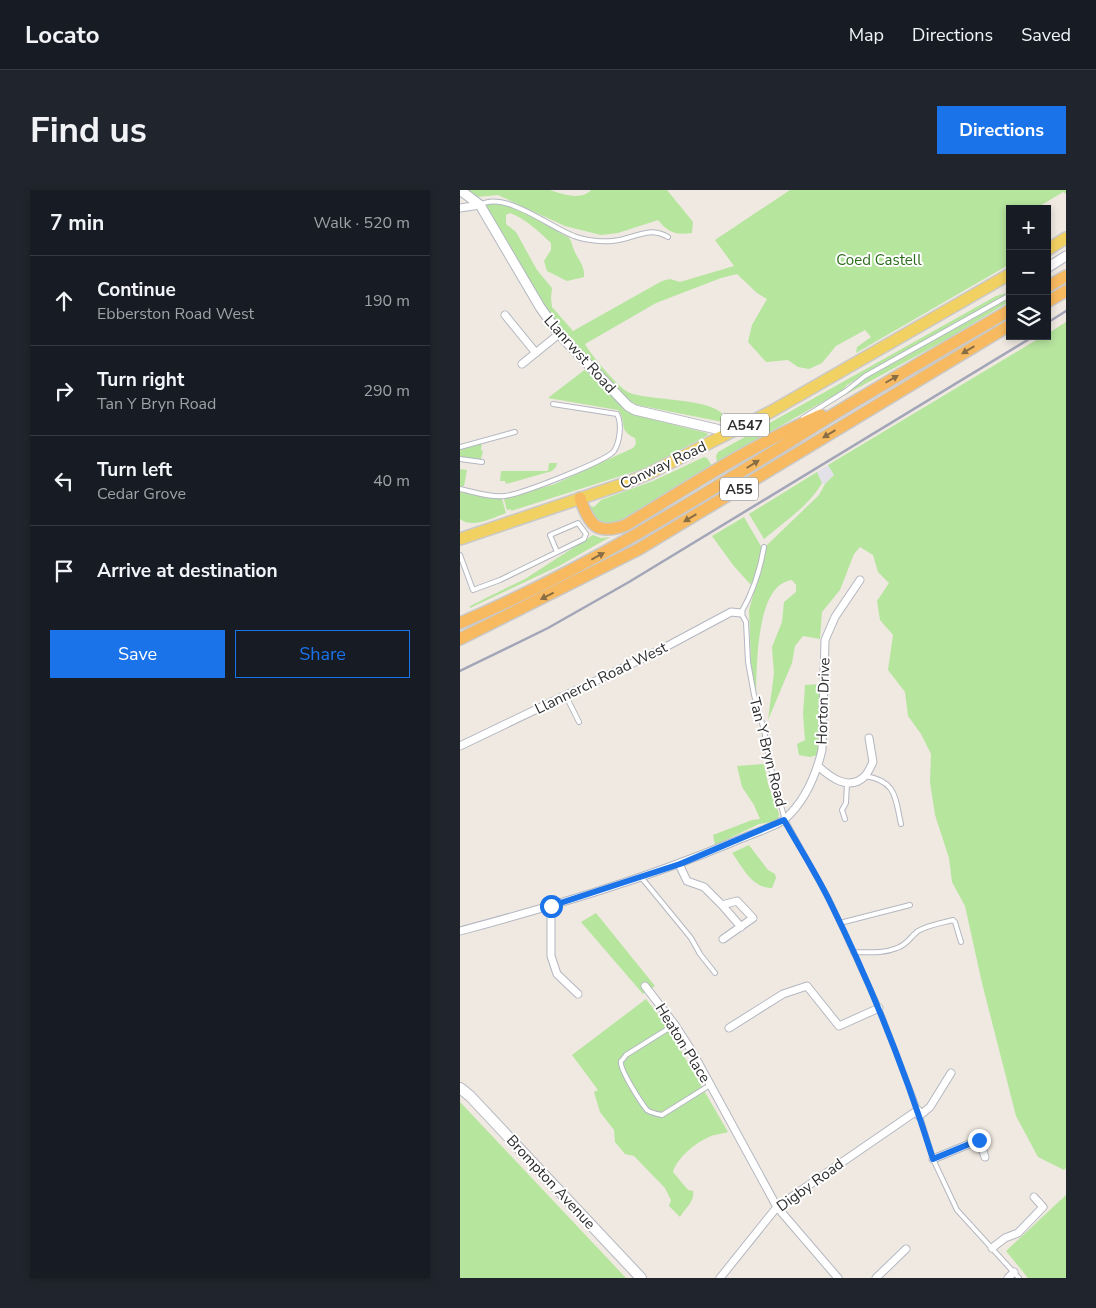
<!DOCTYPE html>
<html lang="en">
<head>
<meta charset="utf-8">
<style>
  :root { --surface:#171b24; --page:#20242c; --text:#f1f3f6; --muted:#9ea1a6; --line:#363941; --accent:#1a73e8 }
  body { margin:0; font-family:"Nunito Sans",sans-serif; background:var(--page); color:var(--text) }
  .controls { position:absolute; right:15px; top:15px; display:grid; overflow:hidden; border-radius:0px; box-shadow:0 2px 8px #0003 }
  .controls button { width:45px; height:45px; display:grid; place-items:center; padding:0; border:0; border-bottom:1px solid var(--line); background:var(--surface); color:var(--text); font:25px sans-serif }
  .stop { position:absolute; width:15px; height:15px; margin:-11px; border:4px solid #1a73e8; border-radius:50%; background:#fff }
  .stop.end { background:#1a73e8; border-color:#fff; box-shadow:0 1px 5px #0008 }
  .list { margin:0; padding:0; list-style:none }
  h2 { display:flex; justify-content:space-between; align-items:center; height:65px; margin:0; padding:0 20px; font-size:21px }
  h2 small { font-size:16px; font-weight:400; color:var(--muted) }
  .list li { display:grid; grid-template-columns:32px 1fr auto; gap:15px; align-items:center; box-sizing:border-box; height:90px; padding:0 20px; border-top:1px solid var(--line) }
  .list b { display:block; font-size:19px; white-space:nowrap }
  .list p { margin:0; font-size:16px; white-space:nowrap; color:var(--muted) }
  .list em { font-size:16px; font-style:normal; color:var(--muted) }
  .actions { display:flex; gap:10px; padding:15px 20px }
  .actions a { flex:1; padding:11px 0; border:1px solid var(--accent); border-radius:0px; text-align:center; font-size:18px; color:var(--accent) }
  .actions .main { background:var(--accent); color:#fff }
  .icon { flex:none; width:28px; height:28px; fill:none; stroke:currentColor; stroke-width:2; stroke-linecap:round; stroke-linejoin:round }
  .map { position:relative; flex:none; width:606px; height:1088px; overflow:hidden; border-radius:0px }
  header { display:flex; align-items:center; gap:30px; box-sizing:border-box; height:70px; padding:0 25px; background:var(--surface); border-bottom:1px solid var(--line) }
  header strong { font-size:24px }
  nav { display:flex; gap:28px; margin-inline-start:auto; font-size:18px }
  .intro { display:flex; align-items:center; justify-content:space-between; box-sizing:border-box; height:120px; padding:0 30px }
  h1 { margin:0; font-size:35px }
  .button { padding:12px 22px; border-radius:0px; background:var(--accent); color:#fff; font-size:18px; font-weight:700 }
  main { display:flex; gap:30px; padding:0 30px }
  aside { flex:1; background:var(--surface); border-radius:0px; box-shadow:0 2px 8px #0003 }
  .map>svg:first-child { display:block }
</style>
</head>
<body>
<header>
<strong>Locato</strong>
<nav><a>Map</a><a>Directions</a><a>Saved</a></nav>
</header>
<div class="intro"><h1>Find us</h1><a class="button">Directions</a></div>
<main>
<aside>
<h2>7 min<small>Walk · 520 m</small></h2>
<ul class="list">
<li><svg class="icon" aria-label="ahead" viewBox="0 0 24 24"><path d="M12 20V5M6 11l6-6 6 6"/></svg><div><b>Continue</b><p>Ebberston Road West</p></div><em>190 m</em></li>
<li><svg class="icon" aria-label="right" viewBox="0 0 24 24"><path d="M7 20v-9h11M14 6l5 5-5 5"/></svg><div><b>Turn right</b><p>Tan Y Bryn Road</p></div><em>290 m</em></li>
<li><svg class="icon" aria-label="left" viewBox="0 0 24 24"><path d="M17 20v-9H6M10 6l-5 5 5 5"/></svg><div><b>Turn left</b><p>Cedar Grove</p></div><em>40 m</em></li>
<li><svg class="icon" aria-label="arrive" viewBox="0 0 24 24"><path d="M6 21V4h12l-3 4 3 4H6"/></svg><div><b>Arrive at destination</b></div></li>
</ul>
<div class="actions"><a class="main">Save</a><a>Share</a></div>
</aside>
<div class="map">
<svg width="606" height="1088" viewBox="0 0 606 1088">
  <rect width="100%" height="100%" fill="#efe9e1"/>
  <path fill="#e3e1e8" d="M368,275l6,10 -9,10 -3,-2 -5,-11z"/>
  <path fill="#b6e59e" d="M7,0h83c12,4 31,11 41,0h76l26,32 -1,11c-17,2 -23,0 -34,-13l-40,13 -17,2 -36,-9 -67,-31 -22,2z
    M330,0h276v4l-3,-2 -28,17h-25v55l-154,89 1,-6 14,-10 -6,-7 -29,16 -14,17 -13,6 -11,-2 -10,-7 -22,2 -18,-20 4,-17 15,-26 -10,-6 -20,-19 -16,4 -65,25 -71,41c5,10 33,43 43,48 19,10 96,4 99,30h-4l-86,-17 -10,-6 -59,-61 -21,-26 -63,-107 7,-4 20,4 58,33c3,4 3,8 5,12 4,10 11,15 10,27l-17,4 -20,-10 -3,-10 7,-11v-7c-13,-12 -25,-24 -41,-30l-4,2v9l10,8 21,38 15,18 -1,10 1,9 21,24 89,-50 8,-2 10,3 54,-16 -19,-26z
    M550,102l-150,85 -13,8 -5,6 -125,71 -1,-6 2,-4 278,-156z
    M550,108v3l-61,37 -135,74 36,-21 11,-10z
    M606,132v846l-2,2 -26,-13 -22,-41 -34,-133 -17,-77 -13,-24 -3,-24 -14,-43 -5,-33 1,-28 -10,-20 -13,-18 -3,-24 -17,-22 5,-35 -13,-15 -3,-19 12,-18 -11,-11 -5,-17 -13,-8 -6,7 -14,36 -18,22 -2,27 -17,-3 -8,10 -3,17 -24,57 6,-47 -2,-26 10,-25 2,-20 12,-10v-7l-4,-5c-37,4 -35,89 -36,116l-5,-33 -2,-53 18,-65 52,-50 6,-11 9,-9 -6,-10 215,-129h4v-2z
    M127,178l38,41 6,5 76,19 1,2 -62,33 -135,43v-2l-4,1 -3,-11 51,-15 78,-36 3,-4 -1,-6c-18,-8 -7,-15 -17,-28l-70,-12z
    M22,252l-1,8 2,1 -2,8 -21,-2v-9z
    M244,267l3,1 5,8 -91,56 -9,3 -14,-3 -7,-9v-7l3,1 7,-7 52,-19z
    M89,273h8l-1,4 -4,4 -46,13 -1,-3h-5l1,-10h47z
    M0,279l7,1 -3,16h-4z
    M357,282l5,11c-13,23 -38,39 -58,56l-15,-25z
    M0,302l42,7 4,14c-14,5 -33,16 -46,6z
    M284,327l18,31 -8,33 -4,3 -17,-19 -21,-29z
    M133,345l8,3 9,-1 -51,29 -89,42v-2l55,-27z
    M361,494l-3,71 -8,2 -11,-2 -2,-11 8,-4 -2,-26 2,-29z
    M304,574l4,20 11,30 -1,5 -6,3 -13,2 -44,21 -2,-10 39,-15 8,-1 -6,-14 -12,-18 -5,-21z
    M289,655l19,25 7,4 1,4 -4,10c-21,0 -29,-21 -40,-35z
    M136,723l59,73 -12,8 -62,-72z
    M186,809l20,26 62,107c-6,2 -14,2 -19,5 -14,6 -32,21 -36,35l15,18 5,1c2,11 -8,17 -13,26l-11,-11 2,-6 -6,-12 -31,-32 -9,-2 -10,-12 -1,-12 -14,-18 -6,-20 4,-2 -26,-35z
    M0,912l1,1 165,175h-166z
    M606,1005v83h-38l-22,-27z"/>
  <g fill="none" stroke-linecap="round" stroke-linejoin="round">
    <defs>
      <path id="service" d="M20,15c25,-15 69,22 94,31 10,4 27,6 38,5 21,-1 35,-16 56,-4
        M343,228l43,-27 19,-15 145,-81
        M0,257l55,-15
        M0,269l22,3
        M0,299c14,3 31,9 45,7 16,-2 102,-35 109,-45 6,-9 8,-28 3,-37l-64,-10
        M304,357c-4,24 -11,45 -23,66l5,9 2,40 6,33 10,35 8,43 13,47 44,79 50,109 39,102 15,49 24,51 62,68
        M0,365l13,35 27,-10 84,-41 2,-5 -8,-11 -28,12 7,17
        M106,506l13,26
        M405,586c32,5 30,22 36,48
        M385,629l-3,-9 4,-7 1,-20
        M181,687l50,61 9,16 15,19
        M380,733l70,-18
        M393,762c15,0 30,2 44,-4 10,-3 14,-12 21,-17 10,-6 24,-8 35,-11l2,2 6,20
        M214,835l-48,30c0,0 -4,6 -5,6 -2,8 21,43 26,49 4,3 10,4 15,5l48,-30"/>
      <path id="minor" d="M0,18l20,-3
        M45,125l31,38
        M62,174l37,-30
        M0,556l200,-96 71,-38 10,1
        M358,576c12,11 31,26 47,10 3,-3 6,-10 8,-14l-4,-24
        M219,674l8,17 17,6 18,18
        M91,716v50l6,18 21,20
        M0,741c93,-25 185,-52 273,-89 11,-5 46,-17 52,-23 20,-18 31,-44 37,-69l3,-110 10,-23 25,-37
        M263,749l30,-21 -16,-17 -15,4 19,22
        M185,796l30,39 18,28 84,154 61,71
        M269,838l54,-34 24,-8 32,40 40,-18
        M459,926l11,-9 21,-34
        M473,969l46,-19 6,17
        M532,1058l13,-10 13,-5 25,-26 -9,-10
        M260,1088l57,-71 141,-97
        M416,1088l30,-29
        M548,1088l6,-6"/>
      <path id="tertiary" d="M0,0l20,15 60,102 19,27 69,72 7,4 81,19 12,5
        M587,78l19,-12"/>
      <path id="secondary" d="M0,898l10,8 171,182"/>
      <path id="primary" d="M587,60l19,-12
        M0,349l163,-55 25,-10 124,-63 238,-137"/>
      <path id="trunk" d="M587,97l19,-11
        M587,112l19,-11
        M120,308c9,27 17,38 46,27 64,-39 126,-80 195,-110
        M0,433c127,-54 244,-128 361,-201 62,-38 126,-75 189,-112
        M0,449l179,-90 371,-224"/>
    </defs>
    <use href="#service" stroke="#b4b7c1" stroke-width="6"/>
    <use href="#minor" stroke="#b4b7c1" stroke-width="9"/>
    <use href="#tertiary" stroke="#b4b7c1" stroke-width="11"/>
    <use href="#secondary" stroke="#b4b7c1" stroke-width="12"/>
    <use href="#primary" stroke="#c9c9c9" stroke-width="14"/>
    <use href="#trunk" stroke="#c9c9c9" stroke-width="14"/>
    <use href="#service" stroke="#fff" stroke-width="4"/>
    <use href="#minor" stroke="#fff" stroke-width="7"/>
    <use href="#tertiary" stroke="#fff" stroke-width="9"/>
    <use href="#secondary" stroke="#fff" stroke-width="10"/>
    <use href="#primary" stroke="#f2d163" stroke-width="11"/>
    <use href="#trunk" stroke="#f8ba60" stroke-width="11"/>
    <path stroke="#a3a6b8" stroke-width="2.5" d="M587,133l19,-12
      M0,481l88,-43 81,-46 405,-246"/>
  </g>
  <defs><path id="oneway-solid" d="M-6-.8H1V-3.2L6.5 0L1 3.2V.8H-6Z" transform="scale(1.25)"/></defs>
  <g fill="#896d44">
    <use href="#oneway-solid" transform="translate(508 160) rotate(149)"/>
    <use href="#oneway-solid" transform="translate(432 189) rotate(-30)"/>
    <use href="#oneway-solid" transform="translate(369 244) rotate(149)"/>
    <use href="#oneway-solid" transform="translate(293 274) rotate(-32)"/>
    <use href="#oneway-solid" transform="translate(230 328) rotate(149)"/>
    <use href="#oneway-solid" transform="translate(138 366) rotate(-28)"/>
    <use href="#oneway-solid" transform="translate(87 406) rotate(153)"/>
  </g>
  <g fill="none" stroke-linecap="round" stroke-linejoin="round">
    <path stroke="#1a73e8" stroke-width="6" d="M91,716l129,-42 104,-44c15,27 32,53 45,80 42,84 76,170 104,259l46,-19"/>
  </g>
  <g text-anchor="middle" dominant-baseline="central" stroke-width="4" stroke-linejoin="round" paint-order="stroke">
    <g fill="#fff" stroke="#6d6d6d" stroke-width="1">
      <rect x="261" y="223.5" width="48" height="23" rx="4"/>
      <rect x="260" y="287.5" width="38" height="23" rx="4"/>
    </g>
    <g font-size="14" font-weight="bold" fill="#2e2e2e">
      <text x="285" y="235">A547</text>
      <text x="279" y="299">A55</text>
    </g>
    <g font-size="15" fill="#2c6e1b" stroke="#fff">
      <text x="419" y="70">Coed Castell</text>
    </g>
    <g font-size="15" fill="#2e2e2e" stroke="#fff">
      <text transform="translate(120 164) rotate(48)">Llanrwst Road</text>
      <text transform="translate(203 275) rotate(-25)">Conway Road</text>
      <text transform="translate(141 488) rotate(-26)">Llannerch Road West</text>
      <text transform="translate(363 511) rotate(-88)">Horton Drive</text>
      <text transform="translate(308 562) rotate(76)">Tan Y Bryn Road</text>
      <text transform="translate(223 853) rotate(58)">Heaton Place</text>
      <text transform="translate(91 992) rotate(47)">Brompton Avenue</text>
      <text transform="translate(350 995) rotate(-36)">Digby Road</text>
    </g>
  </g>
</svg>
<div class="controls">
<button>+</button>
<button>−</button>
<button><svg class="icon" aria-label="layers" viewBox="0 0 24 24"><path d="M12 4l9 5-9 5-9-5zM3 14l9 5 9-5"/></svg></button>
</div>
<div class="stop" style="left:91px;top:716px"></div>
<div class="stop end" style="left:519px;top:950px"></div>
</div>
</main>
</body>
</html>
